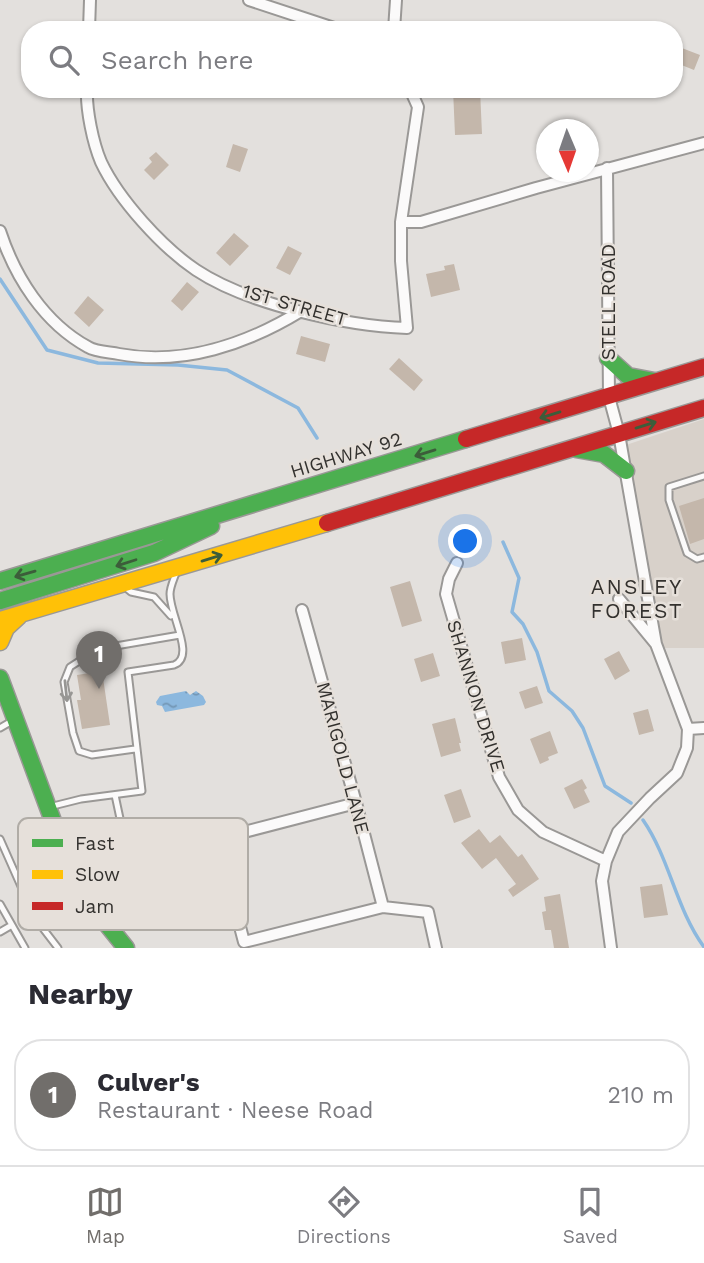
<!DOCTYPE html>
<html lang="en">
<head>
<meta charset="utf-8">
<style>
  :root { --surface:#fff; --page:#f7f7f7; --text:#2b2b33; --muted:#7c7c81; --line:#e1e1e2; --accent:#716e6b }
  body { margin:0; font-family:"Work Sans",sans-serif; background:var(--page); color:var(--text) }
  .compass { position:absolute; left:536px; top:119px; width:63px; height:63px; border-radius:50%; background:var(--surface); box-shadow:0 2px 5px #0004; rotate:178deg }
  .you { position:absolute; left:466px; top:542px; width:24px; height:24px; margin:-18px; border:5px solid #fff; border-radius:50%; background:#1a73e8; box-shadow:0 0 0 10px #1a73e833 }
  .badge { display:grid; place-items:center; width:46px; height:46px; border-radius:50%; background:var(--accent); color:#fff; font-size:23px; font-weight:700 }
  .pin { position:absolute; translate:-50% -58px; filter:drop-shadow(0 2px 4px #0008) }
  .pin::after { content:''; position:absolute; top:37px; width:24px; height:21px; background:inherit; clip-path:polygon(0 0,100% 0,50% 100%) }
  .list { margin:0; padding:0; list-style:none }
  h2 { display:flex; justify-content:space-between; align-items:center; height:91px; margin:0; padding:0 28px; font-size:30px }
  h2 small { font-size:23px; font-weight:400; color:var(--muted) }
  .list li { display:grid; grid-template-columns:46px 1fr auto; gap:21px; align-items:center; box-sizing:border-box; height:112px; margin:0 14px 14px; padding:0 14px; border:2px solid var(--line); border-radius:28px }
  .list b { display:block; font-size:26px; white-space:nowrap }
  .list p { margin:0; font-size:23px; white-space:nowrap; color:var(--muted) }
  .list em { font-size:23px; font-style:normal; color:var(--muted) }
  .icon { flex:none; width:38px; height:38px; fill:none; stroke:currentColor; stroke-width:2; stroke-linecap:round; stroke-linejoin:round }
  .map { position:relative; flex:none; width:704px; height:948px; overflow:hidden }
  .search { position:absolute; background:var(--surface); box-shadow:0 2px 5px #0004; left:21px; right:21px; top:21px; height:77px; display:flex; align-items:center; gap:18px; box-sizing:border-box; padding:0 24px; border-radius:28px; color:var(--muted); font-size:26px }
  .sheet { height:217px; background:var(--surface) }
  nav { display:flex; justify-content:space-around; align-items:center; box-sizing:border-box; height:98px; border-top:2px solid var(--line); background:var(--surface); font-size:19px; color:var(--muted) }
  nav a { display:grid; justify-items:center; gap:4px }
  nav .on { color:var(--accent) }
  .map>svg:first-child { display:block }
</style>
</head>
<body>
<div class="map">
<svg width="704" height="948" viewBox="0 0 704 948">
  <defs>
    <pattern id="water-ripples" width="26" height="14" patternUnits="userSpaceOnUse" patternTransform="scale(1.75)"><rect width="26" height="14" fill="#8cb8de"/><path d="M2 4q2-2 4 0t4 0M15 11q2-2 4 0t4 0" fill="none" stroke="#7396b4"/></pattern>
  </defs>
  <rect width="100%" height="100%" fill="#e3e0dd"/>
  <path fill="#d8d1ca" d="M704,419v229h-50l-40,-199z"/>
  <path fill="url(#water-ripples)" d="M186,691l4,4 6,-4 7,5 3,6 -2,3 -39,7 -3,-6 -5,-1 -1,-3 4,-6z"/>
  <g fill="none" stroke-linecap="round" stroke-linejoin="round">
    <path stroke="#8cb8de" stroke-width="3.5" d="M0,279l47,71 51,13 80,2 49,5 71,38 19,30
      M503,542l16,36 -7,34 11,12 14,28 12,39 23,20 11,17 22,58 26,17
      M643,820c27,39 33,89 61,127"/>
  </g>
  <path fill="#c4b7ab" d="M674,45l26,10 -6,15 -20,-8z
    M453,89h27l2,45 -27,1z
    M233,144l15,5 -8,23 -14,-5z
    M156,152l13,13 -15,15 -10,-10 8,-8 -3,-4z
    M234,233l15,13 -19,20 -14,-13z
    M288,246l14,7 -12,22 -14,-7z
    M454,264l6,26 -29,7 -5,-23 19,-4 -1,-4z
    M187,282l12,10 -17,19 -11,-10z
    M88,296l16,14 -15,17 -15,-14z
    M301,336l29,8 -5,18 -29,-8z
    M399,358l24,22 -9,11 -25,-22z
    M704,498v41l-14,5 -11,-38z
    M410,581l12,40 -20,6 -12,-40z
    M522,638l4,22 -21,4 -4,-22z
    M619,651l11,20 -15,9 -11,-21z
    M433,653l7,23 -19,6 -7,-23z
    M102,671l8,54 -28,4 -5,-29h4l-4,-25z
    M537,686l6,17 -18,6 -6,-17z
    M648,709l6,22 -15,4 -6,-22z
    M455,718l6,25h-2l2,8 -20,6 -9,-33z
    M550,731l8,22 -10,4 1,3 -9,4 -10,-25z
    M582,779l5,9 -3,2 6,12 -16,7 -10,-21z
    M461,789l10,28 -17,6 -10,-28z
    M479,829l11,14 10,-8 18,22 4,-3 17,25 -26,18 -5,-7 8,-6 -20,-26 -14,11 -21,-26z
    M662,884l6,31 -24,3 -4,-31z
    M560,894l9,54h-15l-3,-18h-6l-3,-18 4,-1 -2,-14z"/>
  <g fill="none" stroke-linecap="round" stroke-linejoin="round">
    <defs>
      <path id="lane" d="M704,476l-35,11v13l18,53 10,6 7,-2
        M125,587l6,5 23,5 17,19
        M0,728l12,-7
        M135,749l-43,6 -13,-4 -6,-18 -9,-51 6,-15 28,-18 82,-14
        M115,795l13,61
        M49,807l32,-8 61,-8 -14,-119 46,-7c22,-8 -4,-49 -4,-71 0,-7 4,-15 6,-21
        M0,839l35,79 23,30
        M0,904l25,44
        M0,932l12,-7"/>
      <path id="street" d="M249,0l91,30
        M89,30l1,-30
        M394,30l2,-30
        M87,89c-1,21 6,54 14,73 18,38 61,85 95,108 51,34 150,56 211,58l-6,-67v-39l17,-115 -8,-18
        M607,168l2,229 10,37 37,210
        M401,222h20l115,-34 168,-45
        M0,231c15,46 44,92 88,116 8,5 21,5 31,7 64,12 128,-10 182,-43
        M457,563l-8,16 -3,15 53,183 19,33 25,22 63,29
        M302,610l54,193 27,104
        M688,729l16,-1
        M217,839l27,103 139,-35 45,5 8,36
        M69,866l148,-27 139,-36
        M611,948l-9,-67 4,-20 12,-29 32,-34 27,-25 10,-25 1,-19 -32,-85 -37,-45"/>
      <path id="fast" d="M608,358l20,18 26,5
        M576,449l28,5 22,17
        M0,581l466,-142
        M0,601l154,-48 57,-27
        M0,678l73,197 16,27 37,46"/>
      <path id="slow" d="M0,620l327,-97
        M0,642l6,-14 13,-12"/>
      <path id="jam" d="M466,439l238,-72
        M327,523l377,-115"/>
    </defs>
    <use href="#lane" stroke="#9a9896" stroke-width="9"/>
    <use href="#street" stroke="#9a9896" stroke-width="14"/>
    <use href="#fast" stroke="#9a9896" stroke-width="19"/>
    <use href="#slow" stroke="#9a9896" stroke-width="19"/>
    <use href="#jam" stroke="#9a9896" stroke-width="19"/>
    <use href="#lane" stroke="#fbfafa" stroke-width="5"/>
    <use href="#street" stroke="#fbfafa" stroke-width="10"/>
    <use href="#fast" stroke="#4caf50" stroke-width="16"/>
    <use href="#slow" stroke="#ffc107" stroke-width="16"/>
    <use href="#jam" stroke="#c62828" stroke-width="16"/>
  </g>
  <defs><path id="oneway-shaft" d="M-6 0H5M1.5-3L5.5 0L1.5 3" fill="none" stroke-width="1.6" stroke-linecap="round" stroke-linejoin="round" transform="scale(1.75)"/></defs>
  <g stroke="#3c5d3a">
    <use href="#oneway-shaft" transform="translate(550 415) rotate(163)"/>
    <use href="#oneway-shaft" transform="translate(646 425) rotate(-17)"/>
    <use href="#oneway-shaft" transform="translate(425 453) rotate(163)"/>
    <use href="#oneway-shaft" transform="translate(212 558) rotate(-17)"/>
    <use href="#oneway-shaft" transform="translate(126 563) rotate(162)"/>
    <use href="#oneway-shaft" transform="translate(25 574) rotate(164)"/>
  </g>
  <use stroke="#979694" href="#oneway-shaft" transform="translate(66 691) rotate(84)"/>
  <g text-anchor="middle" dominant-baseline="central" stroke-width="5" stroke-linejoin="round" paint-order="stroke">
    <g font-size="19" fill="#33312e" stroke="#e6e0da">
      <text transform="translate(608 302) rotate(-90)">STELL ROAD</text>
      <text transform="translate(295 305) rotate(16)">1ST STREET</text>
      <text transform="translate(346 455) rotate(-17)">HIGHWAY 92</text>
      <text transform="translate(476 696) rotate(73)">SHANNON DRIVE</text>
      <text transform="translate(343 758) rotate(75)">MARIGOLD LANE</text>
    </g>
    <g font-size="21" letter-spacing="2" fill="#33312e" stroke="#e6e0da">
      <text x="637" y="586">ANSLEY<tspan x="637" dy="24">FOREST</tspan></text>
    </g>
  </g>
  <rect x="18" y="818" width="230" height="112" rx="10" fill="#e6e0da" stroke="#b0aca6" stroke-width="2"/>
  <rect x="32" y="839" width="31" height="8" fill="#4caf50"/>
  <rect x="32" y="870" width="31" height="9" fill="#ffc107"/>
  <rect x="32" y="902" width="31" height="8" fill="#c62828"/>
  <g font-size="19" fill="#33312e">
    <text x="75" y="850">Fast</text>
    <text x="75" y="881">Slow</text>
    <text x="75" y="913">Jam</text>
  </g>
</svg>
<svg class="compass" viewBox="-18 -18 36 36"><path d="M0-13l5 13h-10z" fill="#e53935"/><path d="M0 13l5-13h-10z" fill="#7c7c81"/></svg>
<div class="you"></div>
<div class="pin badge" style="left:99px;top:689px">1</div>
<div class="search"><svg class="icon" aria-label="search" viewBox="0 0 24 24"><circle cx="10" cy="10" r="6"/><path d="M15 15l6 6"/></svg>Search here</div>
</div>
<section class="sheet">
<h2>Nearby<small></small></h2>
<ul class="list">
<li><span class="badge">1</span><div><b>Culver's</b><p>Restaurant · Neese Road</p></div><em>210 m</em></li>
</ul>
</section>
<nav>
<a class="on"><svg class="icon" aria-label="map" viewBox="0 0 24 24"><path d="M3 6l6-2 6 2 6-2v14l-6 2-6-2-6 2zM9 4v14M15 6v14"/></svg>Map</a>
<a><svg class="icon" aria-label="directions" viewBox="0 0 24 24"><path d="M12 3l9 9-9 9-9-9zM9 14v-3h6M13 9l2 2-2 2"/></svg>Directions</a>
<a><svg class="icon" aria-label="saved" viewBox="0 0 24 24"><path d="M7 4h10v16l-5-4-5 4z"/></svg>Saved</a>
</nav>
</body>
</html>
